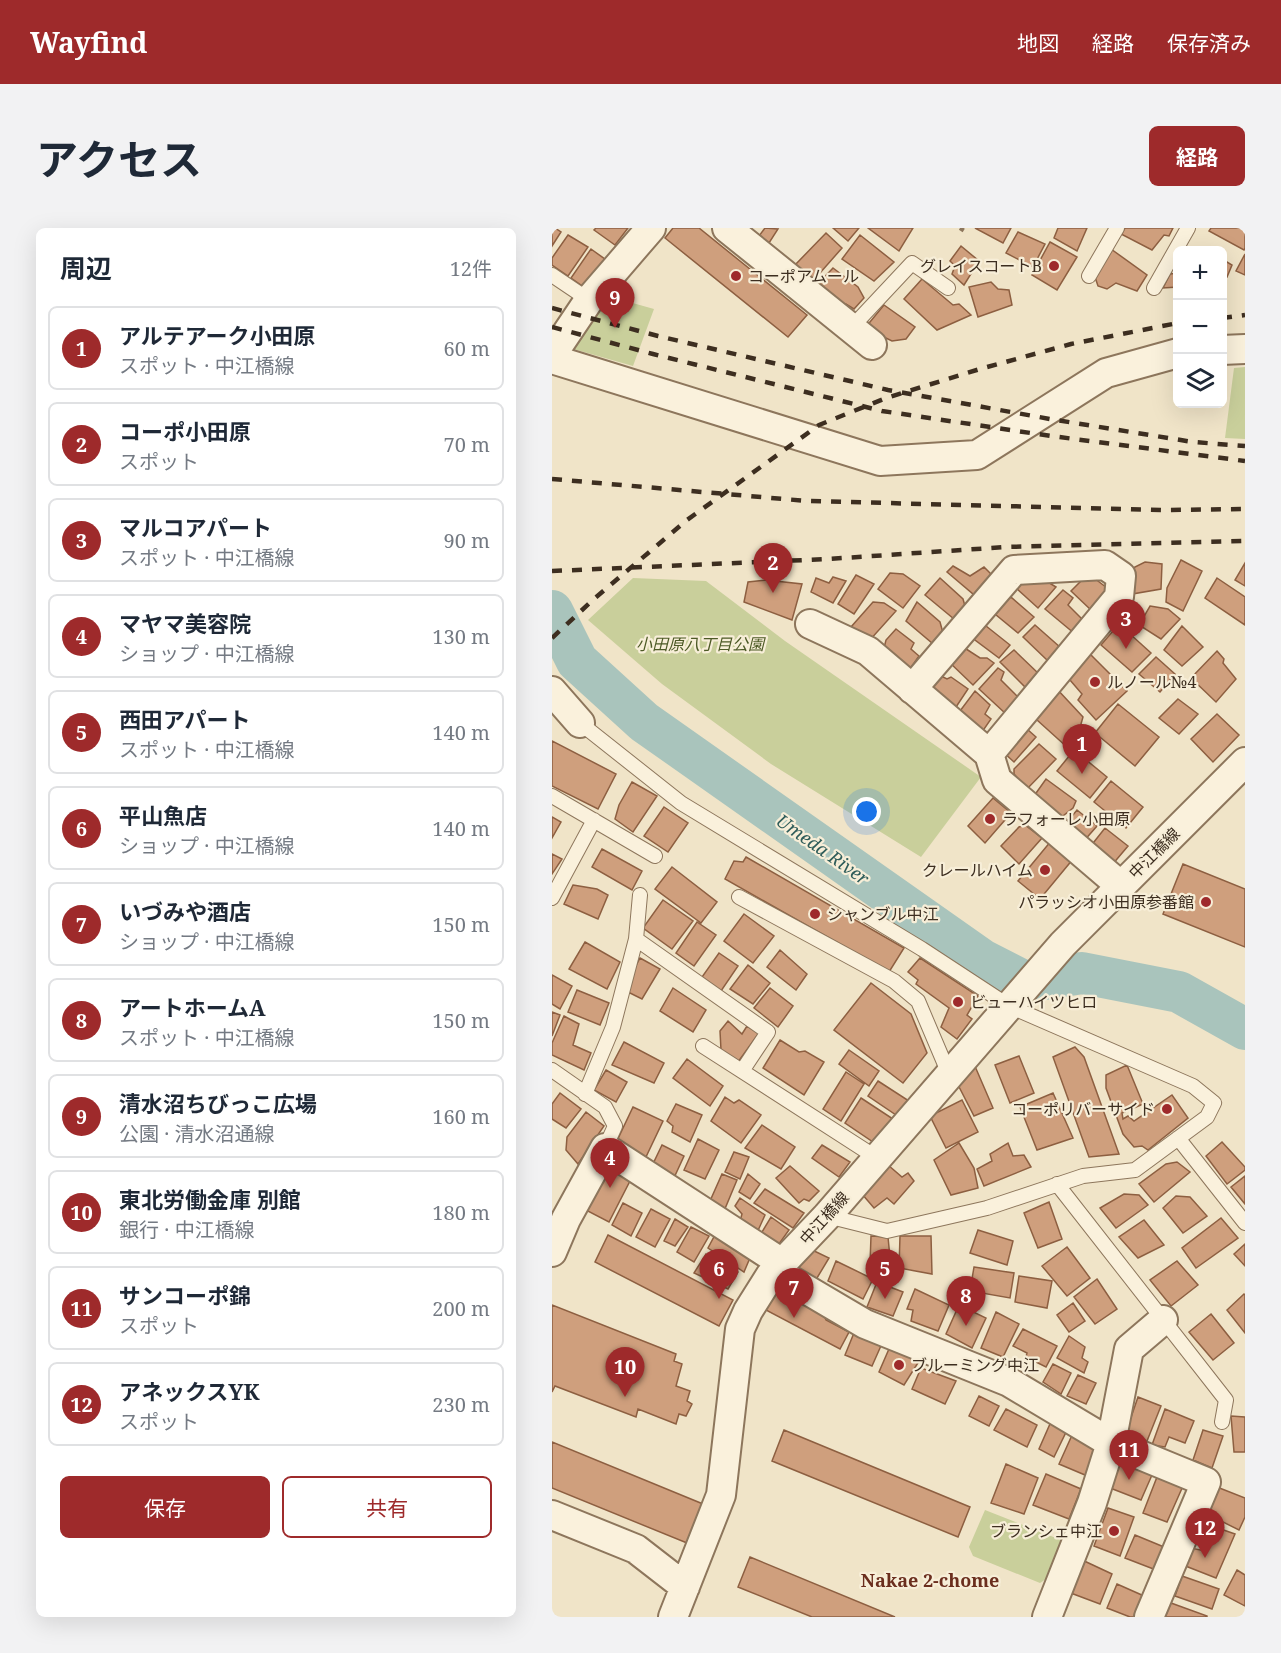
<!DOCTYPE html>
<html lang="ja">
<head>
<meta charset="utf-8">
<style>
  :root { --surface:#fff; --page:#f2f2f3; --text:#1f2937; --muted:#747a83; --line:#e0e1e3; --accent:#9e2a2b }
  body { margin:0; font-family:"Noto Serif","Noto Sans JP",serif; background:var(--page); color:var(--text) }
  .controls { position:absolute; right:18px; top:18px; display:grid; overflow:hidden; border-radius:9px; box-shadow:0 6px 24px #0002 }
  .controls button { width:54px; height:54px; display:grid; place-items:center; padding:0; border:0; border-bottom:2px solid var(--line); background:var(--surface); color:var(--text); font:30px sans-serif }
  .you { position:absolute; left:315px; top:584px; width:21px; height:21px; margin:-15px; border:4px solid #fff; border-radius:50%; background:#1a73e8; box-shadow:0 0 0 9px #1a73e833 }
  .badge { display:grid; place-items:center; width:39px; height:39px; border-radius:50%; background:var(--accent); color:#fff; font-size:20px; font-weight:700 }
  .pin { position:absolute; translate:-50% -50px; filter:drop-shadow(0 2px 3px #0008) }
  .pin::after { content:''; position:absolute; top:32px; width:21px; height:18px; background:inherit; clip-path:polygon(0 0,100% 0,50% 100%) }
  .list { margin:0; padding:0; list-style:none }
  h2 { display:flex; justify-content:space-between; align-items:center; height:78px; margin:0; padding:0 24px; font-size:26px }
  h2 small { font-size:20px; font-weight:400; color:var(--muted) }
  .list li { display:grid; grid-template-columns:39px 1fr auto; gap:18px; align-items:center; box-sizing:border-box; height:84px; margin:0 12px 12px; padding:0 12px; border:2px solid var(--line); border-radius:9px }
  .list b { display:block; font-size:22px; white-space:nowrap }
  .list p { margin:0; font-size:20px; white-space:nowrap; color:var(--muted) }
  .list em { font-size:20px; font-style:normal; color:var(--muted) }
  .actions { display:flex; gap:12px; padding:18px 24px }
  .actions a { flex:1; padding:14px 0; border:2px solid var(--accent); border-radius:9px; text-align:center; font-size:21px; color:var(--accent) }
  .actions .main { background:var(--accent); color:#fff }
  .icon { flex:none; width:33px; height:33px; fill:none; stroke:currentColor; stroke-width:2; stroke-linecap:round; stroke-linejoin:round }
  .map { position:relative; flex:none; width:693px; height:1389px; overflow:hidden; border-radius:9px }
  header { display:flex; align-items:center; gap:36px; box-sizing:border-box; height:84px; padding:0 30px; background:var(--accent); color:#fff }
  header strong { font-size:28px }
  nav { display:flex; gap:33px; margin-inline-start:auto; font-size:21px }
  .intro { display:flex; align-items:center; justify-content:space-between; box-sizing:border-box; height:144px; padding:0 36px }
  h1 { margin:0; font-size:42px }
  .button { padding:15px 27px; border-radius:9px; background:var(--accent); color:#fff; font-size:21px; font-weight:700 }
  main { display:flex; gap:36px; padding:0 36px }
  aside { flex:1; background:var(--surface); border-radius:9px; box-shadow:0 6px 24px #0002 }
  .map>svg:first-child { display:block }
</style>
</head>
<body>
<header>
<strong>Wayfind</strong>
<nav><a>地図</a><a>経路</a><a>保存済み</a></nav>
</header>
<div class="intro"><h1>アクセス</h1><a class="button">経路</a></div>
<main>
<aside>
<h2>周辺<small>12件</small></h2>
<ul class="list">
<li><span class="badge">1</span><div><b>アルテアーク小田原</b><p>スポット · 中江橋線</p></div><em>60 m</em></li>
<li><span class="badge">2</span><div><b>コーポ小田原</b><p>スポット</p></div><em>70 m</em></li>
<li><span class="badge">3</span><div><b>マルコアパート</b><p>スポット · 中江橋線</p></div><em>90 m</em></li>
<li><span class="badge">4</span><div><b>マヤマ美容院</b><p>ショップ · 中江橋線</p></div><em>130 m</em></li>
<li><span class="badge">5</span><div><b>西田アパート</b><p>スポット · 中江橋線</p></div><em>140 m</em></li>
<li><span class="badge">6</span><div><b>平山魚店</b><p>ショップ · 中江橋線</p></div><em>140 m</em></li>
<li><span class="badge">7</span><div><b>いづみや酒店</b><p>ショップ · 中江橋線</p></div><em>150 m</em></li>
<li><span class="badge">8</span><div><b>アートホームA</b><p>スポット · 中江橋線</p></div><em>150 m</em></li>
<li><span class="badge">9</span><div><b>清水沼ちびっこ広場</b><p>公園 · 清水沼通線</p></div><em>160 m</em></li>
<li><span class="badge">10</span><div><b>東北労働金庫 別館</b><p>銀行 · 中江橋線</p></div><em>180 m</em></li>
<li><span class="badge">11</span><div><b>サンコーポ錦</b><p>スポット</p></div><em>200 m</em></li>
<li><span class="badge">12</span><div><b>アネックスYK</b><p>スポット</p></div><em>230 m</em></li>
</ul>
<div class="actions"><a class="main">保存</a><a>共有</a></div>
</aside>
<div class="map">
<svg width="693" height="1389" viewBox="0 0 693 1389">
  <rect width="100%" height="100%" fill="#f0e4c8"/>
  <path fill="#c9cf9b" d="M52,67l50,14 -21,57 -63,-18z
    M693,139v72l-20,-1 9,-70z
    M81,350l73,3 79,60 196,136 -60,80 -150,-93 -109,-80 -74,-64z
    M433,1282l76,30 -15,39 -6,4 -67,-27 -4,-9z"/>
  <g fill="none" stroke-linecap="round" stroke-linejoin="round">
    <path stroke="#a9c4bc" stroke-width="42" d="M0,383l25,50 67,61 338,238 43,22 57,-9 97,19 66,37"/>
  </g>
  <path fill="#cf9f7d" stroke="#8d5f41" stroke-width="1.5" d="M0,0h3l6,4 -9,14z
    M44,0h32l-13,17 -21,-15z
    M121,0h26l108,87 -19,22 -123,-99z
    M213,0l13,1 -9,14 -10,-7z
    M281,0h26l-11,13z
    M316,0h45l-14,23z
    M423,0h36l-8,15z
    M506,0h29l-10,23 -23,-13z
    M573,0h48l-4,8 -5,-1 -12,15 -31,-16z
    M659,0h34v20l-1,2 -35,-19z
    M466,4l27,12 -12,23 -27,-14z
    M274,5l16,15 -29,33 -18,-16z
    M16,7l20,12 -20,29 -16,-11v-7z
    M308,7l34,27 -20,19 -32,-22z
    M498,14l27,15 -20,33 -25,-15z
    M409,18l18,15 -15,24 -12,-11 3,-8 -5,-5z
    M39,21l18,13 -21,28 -17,-12z
    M559,21l36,26 -10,16 -21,-8 -9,6 -9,-3 -3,-9z
    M693,26v21l-9,-4z
    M670,31l10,6 -5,12 -5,-2z
    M281,40l25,19 6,11 -10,11 -8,-5 -5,2 -25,-20z
    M626,45v14l-15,1 7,-14z
    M370,51l31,26 6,-1 12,11 -34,15 -33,-31z
    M439,54l7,7 11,1 3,15 -34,12 -9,-30z
    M332,77l31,22 -9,12 -14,2 -27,-13z
    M629,332l21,11 -19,40 -17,-9 1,-14z
    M593,334l17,2 -1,25 -29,5 1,-26z
    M693,335v23l-10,-6z
    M401,338l17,10 14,-9 9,9 -14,23 -32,-27z
    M338,345l13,1 17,12 -17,22 -25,-19z
    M304,347l18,9 -20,30 -16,-10z
    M281,349l13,4 -13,22 -22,-11 5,-14 13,5z
    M388,350l23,21 2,7 -11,13 -29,-24z
    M472,350l19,1 13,8 -18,21 -23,-21z
    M542,350l17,13 -19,20 -21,-20 12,-12z
    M665,350l28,19v28l-40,-27z
    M214,352l36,4 -10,36 -48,-18 4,-20z
    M511,362l10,8 -5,7 17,17 -10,12 -30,-25z
    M451,367l9,3 22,19 -16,16 -28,-23z
    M321,374l11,1 12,8 -27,30 -18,-14z
    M365,374l23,20 3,11 -11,10 -26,-22z
    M598,378l18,3 12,10 -19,20 -22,-14z
    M429,394l29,23 -11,13 -28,-21z
    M567,396l32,29 -19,19 -31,-27z
    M483,397l26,23 -13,13 -25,-24z
    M630,398l21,21 -21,19 -18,-16z
    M344,401l18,14 -3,6 8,7 -11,16 -25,-20 3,-12z
    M408,417l20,13h7l7,5 -21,22 -26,-25z
    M462,422l24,23 -11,16 -27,-27z
    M535,423l40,40 -31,29 -18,-20 4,-6 -18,-21z
    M665,423l7,8 -1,4 13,16 -20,23 -25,-24z
    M604,429l19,17 -15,18 -21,-18z
    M446,440l6,4 -3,8 19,19 -14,15 -27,-25z
    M389,448l6,3 4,-2 17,12 -14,21 -25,-22z
    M504,460l27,29 -2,7 5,4 -18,20 -31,-28 2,-13z
    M423,463l15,14 -5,9 6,5 -11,16 -23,-20z
    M626,471l20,15 -19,20 -20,-16z
    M566,476l41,33 -24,29 -40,-33z
    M665,486l22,21 -26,27 -22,-23z
    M475,501l9,8 -22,25 -12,-11z
    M0,513l64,33 -18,35 -46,-23z
    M487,516l17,15 -29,30 -13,-15v-5z
    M522,522l33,27 -17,21 -33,-27z
    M494,551l30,22 -3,7 -14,11 -25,-23z
    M559,553l32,26 -17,21 -32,-26z
    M80,554l25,14 -24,36 -18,-13 4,-14z
    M441,570l18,15 -26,30 -17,-17z
    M112,579l24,16 -20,29 -24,-16z
    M525,582l20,16 -14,16 -19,-16z
    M0,589l9,5 -9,16z
    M473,597l17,13 -23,26 -18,-18 18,-19z
    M553,600l23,18 -16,19 -22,-18z
    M499,613l22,18 -33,40 -22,-18z
    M50,621l40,22 -10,19 -40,-23z
    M0,626l10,5 -10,15z
    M194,629l158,91 -15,24 -164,-93 9,-18 9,1z
    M631,636l62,25v58l-82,-33z
    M120,639l45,35 -16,21 -46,-34z
    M21,657l24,4 11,6 -10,24 -34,-15z
    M111,672l30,21 -21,28 -29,-21z
    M192,686l30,22 -21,27 -29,-22z
    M145,694l19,13 -22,31 -18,-13z
    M33,714l35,20 -13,27 -38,-20z
    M228,722l27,24 -11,16 -29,-23z
    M167,725l19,13 -17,25 -19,-14z
    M88,730l20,11 -18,30 -14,-7 3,-17z
    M368,730l58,38 -11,19 5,4 -15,20 -16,-12 8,-19 -33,-24 2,-4 -10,-8z
    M196,737l22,18 -17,21 -23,-15z
    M0,747l20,11 -12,23 -8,-5z
    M319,755l40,31 16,39 -24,30 -69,-53z
    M121,760l33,22 -13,22 -33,-21z
    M218,760l23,18 -15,21 -24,-19z
    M25,762l32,13 -9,22 -32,-13z
    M0,784l8,3 -8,21z
    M12,788l15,8 -6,21 18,8 -7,17 -32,-15v-12z
    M176,793l14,13 5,-8 12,7 -21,29 -17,-12 -1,-19z
    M228,812l19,12 6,-1 19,11 -20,33 -41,-27z
    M72,814l40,21 -10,20 -42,-18z
    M523,819l9,10 35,97 -30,3 -36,-100z
    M297,822l30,21 -10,15 -30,-22z
    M467,828l15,37 -24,10 -15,-38z
    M135,831l36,27 -13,20 -37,-28z
    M422,836l19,44 -19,8 -19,-37z
    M575,837l16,39 -21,9 1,6 5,-3 6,5 38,-26 16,23 -40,32 -6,-4 -8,1 -11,-13 -17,-46v-13z
    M54,842l21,12 -11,20 -22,-12z
    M294,844l18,12 -23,37 -18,-12z
    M326,853l31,20 -10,16 -31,-21z
    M8,865l21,16 -15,19 -14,-9v-15z
    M501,865l20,45 -36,12 -17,-43z
    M173,869l9,6 5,-3 22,15 -20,28 -30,-22z
    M309,870l32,21 -17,25 -31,-21z
    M410,872l16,32 -32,16 -16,-32z
    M124,876l26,11 -12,27 -18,-10 1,-6 -6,-5z
    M81,879l30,14 -18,38 -30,-14z
    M34,884l18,14 -26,38 -12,-14 1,-13z
    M210,897l33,22 -14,22 -36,-21z
    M146,911l21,11 -14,29 -21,-9z
    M670,914l23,25v3l-18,14 -21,-28z
    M407,915l15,25 4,20 -27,7 -17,-35z
    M456,915l5,13 11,-1 7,12 -47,19 -7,-17 15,-8 -2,-7z
    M110,917l22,11 -11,24 -22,-12z
    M270,917l28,17 -11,15 -27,-19z
    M182,924l15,5 -9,22 -15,-7z
    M51,934l29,15 -23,45 -29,-15z
    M625,934l13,10 -36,30 -15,-18 27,-20z
    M336,937l14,12 6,-4 6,8 -20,23 -7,-6 -13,10 -12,-14z
    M238,938l29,25 -10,10 -5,-2 -5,4 -23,-25z
    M170,946l15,6 -13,31 -14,-10z
    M196,946l12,10 -10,15 -11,-7z
    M693,948v28l-14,-17z
    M213,961l39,24 -11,15 -39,-25z
    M572,966l15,1 9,10 -32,23 -16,-20z
    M624,968l14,1 17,19 -24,17 -20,-25z
    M188,970l25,17 -9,20 -17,-10 3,-11 -7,-8z
    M497,974l13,37 -24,9 -14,-35z
    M71,975l19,10 -11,23 -19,-11z
    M99,981l19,10 -15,28 -19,-10z
    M219,989l18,13 -13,18 -17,-11z
    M669,990l17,20 -42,30 -14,-20z
    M123,991l13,8 -13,19 -11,-5z
    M592,992l20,25 -26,13 -19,-21z
    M139,999l18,9 -15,26 -17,-10z
    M426,1002l35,11 -6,24 -37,-12z
    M164,1005l36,20 -8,19 -36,-24z
    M56,1007l125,65 -14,26 -124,-64z
    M319,1008l17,1 3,31 -21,-4z
    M348,1008h31l1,38 -33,-6z
    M693,1016v22l-11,-12z
    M515,1019l23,31 -23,18 -25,-30z
    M256,1020l21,10 -15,25 -18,-12z
    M154,1026l32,18 -10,17 -34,-16z
    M284,1033l37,18 -10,20 -35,-18z
    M625,1033l21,24 -27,21 -21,-26z
    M422,1039l40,6 -4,25 -40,-7z
    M467,1048l33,5 -5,27 -32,-6z
    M545,1051l20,30 -22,15 -21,-27z
    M325,1054l26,10 -10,24 -26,-9z
    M226,1055l43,25 5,12 23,12 -9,17 -76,-40z
    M363,1061l34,16 -11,26 -27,-10 2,-11 -6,-1z
    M692,1066l1,1v38l-18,-23z
    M521,1075l12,18 -16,11 -12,-17z
    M0,1077l124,49 -2,7 8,3 -6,22 14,5 -3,10 5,3 -6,12 -7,-2 -3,10 -38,-15 -2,8 -81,-31 -3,6z
    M407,1077l27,13 -14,30 -26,-14z
    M444,1084l23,12 -16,33 -22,-9z
    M659,1086l23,29 -21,17 -24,-28z
    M304,1100l28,11 -12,27 -27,-11z
    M471,1101l34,17 -11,21 -20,-10 1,-4 -14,-7z
    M517,1108l16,11 -3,11 6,4 -4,11 -27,-15z
    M340,1114l29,16 -17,27 -25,-13z
    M501,1136l18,9 -10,21 -18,-12z
    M369,1140l35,13 -11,23 -33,-15z
    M526,1147l18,8 -10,21 -19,-8z
    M427,1168l20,10 -10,20 -20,-10z
    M586,1169l23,9 -14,35 -21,-9z
    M454,1181l31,16 -10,22 -33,-17z
    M613,1181l29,12 -9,22 -16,-6 -4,10 -13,-2z
    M679,1188l14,1v35h-11z
    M501,1189l16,9 -15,31 -15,-8z
    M232,1202l186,77 -12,30 -186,-76z
    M651,1202l20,6 -11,32 -19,-8z
    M521,1205l22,17 -1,9 -9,16 -26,-11z
    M0,1214l151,62 -16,39 -135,-55z
    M563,1232l37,15 -11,25 -36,-14z
    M454,1236l32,14 -14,36 -33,-11z
    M494,1246l35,15 -12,30 -36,-14z
    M605,1249l26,9 -16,36 -24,-9z
    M665,1259l28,11v19l-6,13 -34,-17z
    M556,1280l26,9 -14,39 -26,-10z
    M663,1299l20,7 -19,44 -33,-13 8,-17 14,3z
    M583,1307l29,12 -8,23 -31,-12z
    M198,1329l145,60h-83l-74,-30z
    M528,1331l32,15 -12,30 -32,-12z
    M685,1342l8,5v31l-21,-11z
    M630,1348l37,13 -7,20 -37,-13z
    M565,1356l27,12 -8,21h-6l-23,-9z
    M619,1375l36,13v1h-42z"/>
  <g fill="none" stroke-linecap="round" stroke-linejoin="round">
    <defs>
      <path id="service" d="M0,47l37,25
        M537,48l28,-48
        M602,60l34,-60
        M300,99l60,-64 36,25
        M28,495l101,80 241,146 87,57 184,80 21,17 -7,14 -72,53 -52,6 -96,32 -100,23 -60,-15
        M0,568l103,60
        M187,669l155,84 24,20 31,73
        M0,670l42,-78
        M84,711l132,93 -26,39
        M151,818l174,112
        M0,842l53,37 10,19 -10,22
        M33,866l28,-67 23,-88 4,-44
        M626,910l67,85
        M505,956l169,216 -4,22"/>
      <path id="minor" d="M175,0l145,117
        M670,122l23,-1
        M0,127l37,-55 62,-72
        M0,131l328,102 97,-6 129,-82 72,-20
        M258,396l58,27 121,103 8,26 124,106
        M360,461l102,-119 91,-5 16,11 -2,21 -130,157
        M0,463l28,32
        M0,1024l14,-33 39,-71 177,115
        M223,1043l90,53 144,58 102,61 95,39 -57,135
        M0,1287l84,34 49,38
        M121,1389l48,-122 19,-166 8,-18 22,-35 57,-60 236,-272 182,-182
        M495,1389l45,-114 19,-60 18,-94 34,-29"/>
    </defs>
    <use href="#service" stroke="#8d765c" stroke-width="16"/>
    <use href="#minor" stroke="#8d765c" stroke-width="32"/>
    <path stroke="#8d765c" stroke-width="4" stroke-dasharray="4.5 3" stroke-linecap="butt" d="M408,0l6,4"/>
    <use href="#service" stroke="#faf1dc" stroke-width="14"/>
    <use href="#minor" stroke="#faf1dc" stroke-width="28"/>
    <path stroke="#3d2e20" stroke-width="4.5" stroke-dasharray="10 10" stroke-linecap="butt" d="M0,80l106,28 230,54 162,29 143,23 52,4
      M670,90l23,-3
      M0,99l101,27 229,57 169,25 194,25
      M0,251l255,22 356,9 82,-1
      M0,343l276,-12 178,-12 239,-6
      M0,410l43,-40 92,-78 132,-95 67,-27 94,-29 91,-25 107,-21"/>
  </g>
  <g fill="#9e2a2b" stroke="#f7eed8" stroke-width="2">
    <circle cx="502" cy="38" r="6"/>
    <circle cx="184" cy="48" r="6"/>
    <circle cx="543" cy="454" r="6"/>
    <circle cx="438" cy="591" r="6"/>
    <circle cx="493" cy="642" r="6"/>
    <circle cx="654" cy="674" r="6"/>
    <circle cx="263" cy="686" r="6"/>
    <circle cx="406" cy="774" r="6"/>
    <circle cx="615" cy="881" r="6"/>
    <circle cx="347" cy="1137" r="6"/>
    <circle cx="562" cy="1303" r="6"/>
  </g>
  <g text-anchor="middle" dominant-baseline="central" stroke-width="4.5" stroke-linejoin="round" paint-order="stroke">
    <g font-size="16" fill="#3d2e20" stroke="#f7eed8" text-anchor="start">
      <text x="490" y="38" text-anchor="end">グレイスコートB</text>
      <text x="196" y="48">コーポアムール</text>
      <text x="555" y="454">ルノール№4</text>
      <text x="450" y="591">ラフォーレ小田原</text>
      <text x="481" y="642" text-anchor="end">クレールハイム</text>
      <text x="642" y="674" text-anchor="end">パラッシオ小田原参番館</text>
      <text x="275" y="686">シャンブル中江</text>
      <text x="418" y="774">ビューハイツヒロ</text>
      <text x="603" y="881" text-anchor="end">コーポリバーサイド</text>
      <text x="359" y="1137">ブルーミング中江</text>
      <text x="550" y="1303" text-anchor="end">ブランシェ中江</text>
    </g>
    <g font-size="16" font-style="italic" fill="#4d5a26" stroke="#f7eed8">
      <text x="148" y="416">小田原八丁目公園</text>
    </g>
    <g font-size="16" fill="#3d2e20" stroke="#f7eed8">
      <text transform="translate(602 625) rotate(-45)">中江橋線</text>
      <text transform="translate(272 990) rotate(-48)">中江橋線</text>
    </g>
    <g font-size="18" font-style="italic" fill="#2f5d5a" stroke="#f7eed8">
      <text transform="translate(271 621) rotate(35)">Umeda River</text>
    </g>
    <g font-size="18" font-weight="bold" fill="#6b2e1e" stroke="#f7eed8">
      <text x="378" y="1352">Nakae 2-chome</text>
    </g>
  </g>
</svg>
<div class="controls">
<button>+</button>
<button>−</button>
<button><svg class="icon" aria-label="layers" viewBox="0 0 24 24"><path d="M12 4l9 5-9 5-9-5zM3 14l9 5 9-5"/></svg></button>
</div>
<div class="you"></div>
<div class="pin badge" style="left:530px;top:546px">1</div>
<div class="pin badge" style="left:221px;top:365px">2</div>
<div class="pin badge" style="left:574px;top:421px">3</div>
<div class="pin badge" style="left:58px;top:960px">4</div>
<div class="pin badge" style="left:333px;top:1071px">5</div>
<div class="pin badge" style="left:167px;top:1071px">6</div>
<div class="pin badge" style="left:242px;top:1090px">7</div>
<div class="pin badge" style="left:414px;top:1098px">8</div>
<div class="pin badge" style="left:63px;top:100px">9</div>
<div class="pin badge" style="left:73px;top:1169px">10</div>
<div class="pin badge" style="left:577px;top:1252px">11</div>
<div class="pin badge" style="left:653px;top:1330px">12</div>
</div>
</main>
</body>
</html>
